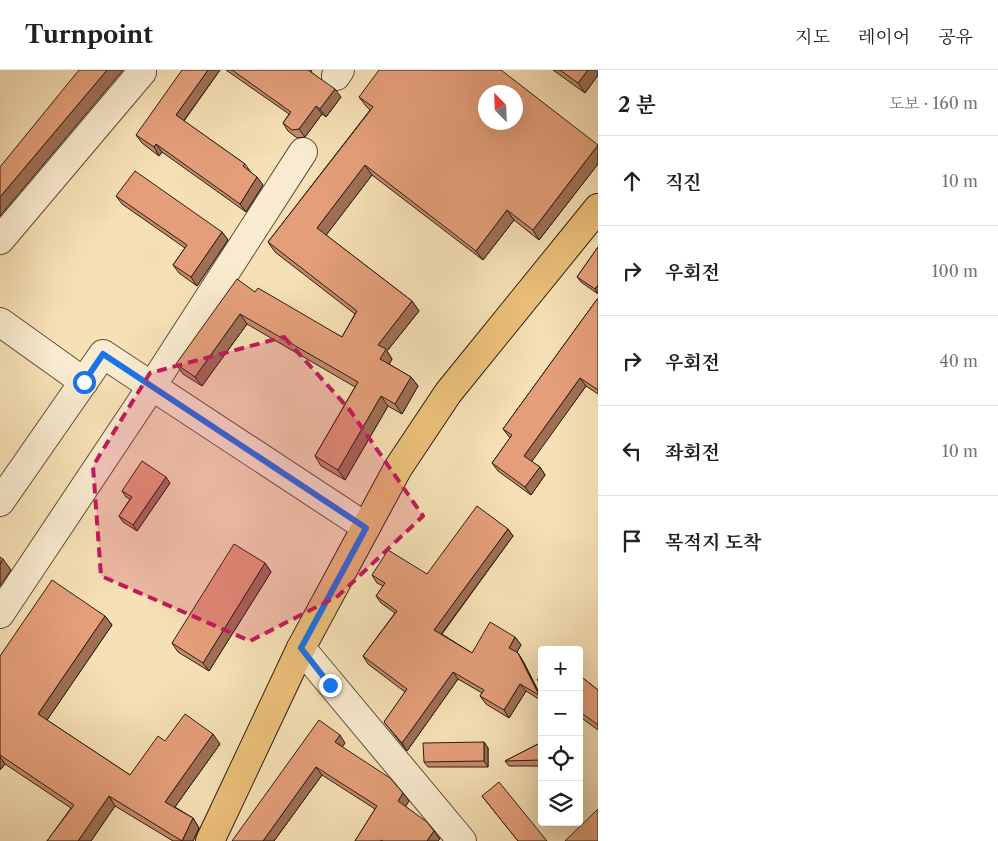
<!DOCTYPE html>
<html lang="ko">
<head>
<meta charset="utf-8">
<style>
  :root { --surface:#fff; --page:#f6f6f6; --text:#202124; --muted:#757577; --line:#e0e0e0 }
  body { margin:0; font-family:"Libre Caslon Text","Noto Serif KR",serif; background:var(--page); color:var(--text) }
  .controls { position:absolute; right:15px; bottom:15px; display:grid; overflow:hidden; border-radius:5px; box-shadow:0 5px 20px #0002 }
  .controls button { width:45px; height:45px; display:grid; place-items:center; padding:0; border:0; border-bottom:1px solid var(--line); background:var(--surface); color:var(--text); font:25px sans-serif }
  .compass { position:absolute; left:478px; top:15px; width:45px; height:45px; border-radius:50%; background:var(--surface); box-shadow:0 5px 20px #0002; rotate:337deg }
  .stop { position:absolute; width:15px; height:15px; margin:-11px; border:4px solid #1a73e8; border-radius:50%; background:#fff }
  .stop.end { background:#1a73e8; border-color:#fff; box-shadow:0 1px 5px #0008 }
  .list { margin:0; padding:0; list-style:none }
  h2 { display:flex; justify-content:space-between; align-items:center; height:65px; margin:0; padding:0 20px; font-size:21px }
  h2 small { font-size:16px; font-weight:400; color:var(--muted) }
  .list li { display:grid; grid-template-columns:32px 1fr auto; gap:15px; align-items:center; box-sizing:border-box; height:90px; padding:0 20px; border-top:1px solid var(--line) }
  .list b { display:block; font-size:19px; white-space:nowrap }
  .list em { font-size:16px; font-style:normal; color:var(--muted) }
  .icon { flex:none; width:28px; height:28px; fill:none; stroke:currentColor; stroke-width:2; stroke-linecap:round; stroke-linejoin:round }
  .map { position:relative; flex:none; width:598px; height:771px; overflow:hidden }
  header { display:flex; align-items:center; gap:30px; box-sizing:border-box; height:70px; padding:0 25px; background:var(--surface); border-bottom:1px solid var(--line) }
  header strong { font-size:24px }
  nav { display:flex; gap:28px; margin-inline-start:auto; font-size:18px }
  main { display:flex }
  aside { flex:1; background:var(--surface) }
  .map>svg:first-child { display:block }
</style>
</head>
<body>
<header>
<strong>Turnpoint</strong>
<nav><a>지도</a><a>레이어</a><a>공유</a></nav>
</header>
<main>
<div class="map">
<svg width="598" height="771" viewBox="0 0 598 771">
  <rect width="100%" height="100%" fill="#f6e0b5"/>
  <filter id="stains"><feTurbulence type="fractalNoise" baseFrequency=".004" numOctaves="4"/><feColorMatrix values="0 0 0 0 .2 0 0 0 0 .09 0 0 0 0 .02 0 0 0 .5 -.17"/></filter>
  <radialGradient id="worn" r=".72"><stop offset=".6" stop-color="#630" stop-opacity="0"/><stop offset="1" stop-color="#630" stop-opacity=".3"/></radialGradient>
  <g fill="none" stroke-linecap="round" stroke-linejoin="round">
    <defs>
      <path id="minor" d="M336,6l4,-6
        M0,170l142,-168
        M0,252l84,60
        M0,432l103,-148 263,173
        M0,544l152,-228 151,-234
        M301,578l161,193"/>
      <path id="major" d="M210,771l91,-193 97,-180 50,-75 150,-185"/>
    </defs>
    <use href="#minor" stroke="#5e4e3c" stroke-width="30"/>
    <use href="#major" stroke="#2c1d14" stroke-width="30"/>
    <use href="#minor" stroke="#f9ebcf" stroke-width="28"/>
    <use href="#major" stroke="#ebc07a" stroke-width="28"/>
  </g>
  <path fill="#c48969" stroke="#2c1d14" d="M220,0l-36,51 61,43 5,7 13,14 -17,27 -84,-60 -3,4 -17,-13 -6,-8z
    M226,0h86l-1,2 30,25 -15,20 -4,-3 -17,23 -8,1 -9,-7 -5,-8 6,-9z
    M553,0h45v5l-13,18z
    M359,27l239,48v19l-59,76 -25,-20 -31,40 -111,-85 -46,60 86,66 7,10 -32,40 5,8 -3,5 22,13 7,9 -16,28 -14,-8 -43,74 -24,-14 -6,-10 40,-69 -108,-63 -45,62 -19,-12 -7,-10 79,-72 87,45 13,-23 -80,-62 -7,-10 102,-132 -4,-4z
    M116,126l106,36 6,8 -31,46 -18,-13 -6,-8 12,-17 -63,-44z
    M598,177v47l-17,-12 -4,-5z
    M598,228v96l-12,-8 -55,75 9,6 5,8 -14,20 -33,-24 -6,-8 18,-25 -7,-9z
    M170,413l-33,48 -14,-9 -4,-6 11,-17 -4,-2 -4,-6z
    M508,459l5,7 -71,98 30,19 43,-16 6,8 -4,7 6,9 19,37v3l-16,-10 -17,27 -23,-14 -6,-8 2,-3 -24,-14 -51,72 -23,-29 21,-30 -37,-28 -5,-8 32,-43 -14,-10 -5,-7 7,-10 -6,-3 -5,-8 55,-1z
    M265,493l6,9 -62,99 -31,-19 -6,-9z
    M105,546l7,9 -65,95 83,55 35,-34 55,3 -45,63 18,11 6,10 -6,13h-20l-58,-35 -24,35h-44l24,-33 -66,-44 -5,6v-114z
    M579,605l19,15v40l-19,-14z
    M484,672l4,6v19h-60l-4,-5z
    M542,672v24h-33l-4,-5z
    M345,673l-3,4 67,54 -4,5 29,25 6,8 -2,2h-83l20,-32 -53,-34 -48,66h-42z
    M482,726l65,45h-29z"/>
  <path fill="#a06f55" stroke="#2c1d14" d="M107,0h16l-123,146v-19z
    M208,0h12l-38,53 -6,-8z
    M588,0h10v5l-13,18 -7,-10z
    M335,19l6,8 -15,20 -6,-8z
    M316,36l6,8 -17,23 -6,-8z
    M156,74l6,8 -3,4 -5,-9z
    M598,75v19l-59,76 -6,-10z
    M365,95l7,10 -48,63 -7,-10z
    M257,107l6,8 -17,27 -6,-8z
    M507,140l7,10 -31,40 -7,-9z
    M222,162l6,8 -31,46 -6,-9z
    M598,215v9l-3,-5z
    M412,231l7,10 -32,40 5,8 -5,9 -7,-9 -2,-14z
    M240,244l7,10 -45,62 -7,-9z
    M411,307l7,9 -16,28 -7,-10z
    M580,308l6,8 -56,78 -6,-8z
    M381,326l7,10 -43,74 -7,-10z
    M540,397l5,8 -14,20 -6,-8z
    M166,407l4,6 -33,48 -4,-6z
    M508,459l5,7 -74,101 -5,-7z
    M3,489l8,11 -11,16v-22z
    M265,493l6,9 -62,99 -6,-8z
    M105,546l7,9 -67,98 -7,-9z
    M515,567l6,8 -6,10 -6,-7z
    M518,583l5,8 19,38 -3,-4z
    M453,602l5,7 -51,72 -5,-8z
    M520,614l6,7 -17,27 -5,-8z
    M213,664l7,10 -48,67 -7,-9z
    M340,665l5,8 -5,7 -5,-8z
    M484,672l4,6v19l-4,-6z
    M0,687l5,7 -5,6z
    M316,697l6,8 -48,66h-11z
    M403,723l6,8 -5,8 -6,-8z
    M109,726l6,10 -24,35h-13z
    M193,748l6,10 -6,13h-11z
    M434,761l6,8 -2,2h-11z"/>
  <path fill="#e49f7a" stroke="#2c1d14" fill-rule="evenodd" d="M79,0h28l-107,127v-30z
    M182,0h26l-32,45 69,49 -2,2 14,11 -17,27 -84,-60 -2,3 -18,-12z
    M232,0h76l27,19 -15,20 -4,-3 -17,23 -7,1 -9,-7 8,-11z
    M379,0h122l97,75 -65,85 -26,-20 -31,41 -111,-86 -48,63 95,73 -34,44 8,4 -6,10 31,18 -16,27 -14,-8 -43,74 -23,-14 43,-74 -118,-68 -45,63 -19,-13 61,-85 18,13 3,-4 84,49 15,-26 -89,-69 105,-135 -14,-10zM486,22h30v30h-30z
    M560,0h28l-10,13z
    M135,101l87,61 -31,45 -18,-12 14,-20 -71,-49z
    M598,177v38l-3,4 -18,-12z
    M598,228v92l-18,-12 -56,78 16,11 -15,20 -33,-24 20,-28 -9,-6z
    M142,391l24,16 -33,48 -14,-9 13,-19 -10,-6z
    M477,436l31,23 -74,101 38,23 18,-31 25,15 -6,11 9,5 21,42 -19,-11 -16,26 -24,-14 4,-6 -31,-18 -51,71 -18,-21 23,-33 -44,-33 34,-45 -21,-15 9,-13 -13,-8 16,-25 39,24z
    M234,474l31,19 -62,100 -31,-20z
    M0,487l3,2 -3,5z
    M52,510l53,36 -67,98 92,61 28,-39 7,5 20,-27 28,20 -48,68 28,16 -11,23 -73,-45 -31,45h-31l27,-36 -74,-50v-99z
    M542,604v9l-5,-3z
    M579,605l19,15v35l-19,-14z
    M319,650l21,15 -5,7 55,36 13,15 -5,8 29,21 7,9 -7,10h-44l-2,-1v1h-26l22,-35 -61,-39 -53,74h-31z
    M484,672v19l-60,1 -1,-19z
    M542,672v18l-37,1z
    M499,712l48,59h-29l-36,-45z
    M598,739v32h-33z"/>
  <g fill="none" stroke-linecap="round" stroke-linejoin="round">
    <path stroke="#1a73e8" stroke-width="6" d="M84,312l19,-28 263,174 -65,120 29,37"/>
  </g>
  <path fill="#c2185b" fill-opacity="0.2" stroke="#c2185b" stroke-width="4" stroke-dasharray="10 6" stroke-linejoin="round" d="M284,267l65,72 74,107 -85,80 -88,45 -149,-65 -8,-110 57,-93z"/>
  <rect width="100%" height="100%" filter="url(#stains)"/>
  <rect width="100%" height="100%" fill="url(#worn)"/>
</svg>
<div class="controls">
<button>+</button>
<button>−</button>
<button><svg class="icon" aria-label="locate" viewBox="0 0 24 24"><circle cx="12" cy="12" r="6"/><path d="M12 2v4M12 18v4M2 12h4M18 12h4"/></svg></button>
<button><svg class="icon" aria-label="layers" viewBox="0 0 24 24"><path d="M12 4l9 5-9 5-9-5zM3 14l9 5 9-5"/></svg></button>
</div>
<svg class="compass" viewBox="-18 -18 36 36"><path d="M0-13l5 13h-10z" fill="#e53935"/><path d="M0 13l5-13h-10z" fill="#757577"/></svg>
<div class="stop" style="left:84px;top:312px"></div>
<div class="stop end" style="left:330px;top:615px"></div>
</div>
<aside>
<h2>2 분<small>도보 · 160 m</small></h2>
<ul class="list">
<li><svg class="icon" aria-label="ahead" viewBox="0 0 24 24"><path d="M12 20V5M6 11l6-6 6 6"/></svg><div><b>직진</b></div><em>10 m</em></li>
<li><svg class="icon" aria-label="right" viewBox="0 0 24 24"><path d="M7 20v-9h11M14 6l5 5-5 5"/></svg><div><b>우회전</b></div><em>100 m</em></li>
<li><svg class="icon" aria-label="right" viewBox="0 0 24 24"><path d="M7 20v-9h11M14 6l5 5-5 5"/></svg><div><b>우회전</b></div><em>40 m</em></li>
<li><svg class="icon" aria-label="left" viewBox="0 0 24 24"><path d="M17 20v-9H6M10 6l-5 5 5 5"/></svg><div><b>좌회전</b></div><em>10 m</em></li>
<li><svg class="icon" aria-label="arrive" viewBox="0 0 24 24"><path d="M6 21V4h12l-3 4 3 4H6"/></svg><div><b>목적지 도착</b></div></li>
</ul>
</aside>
</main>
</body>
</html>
